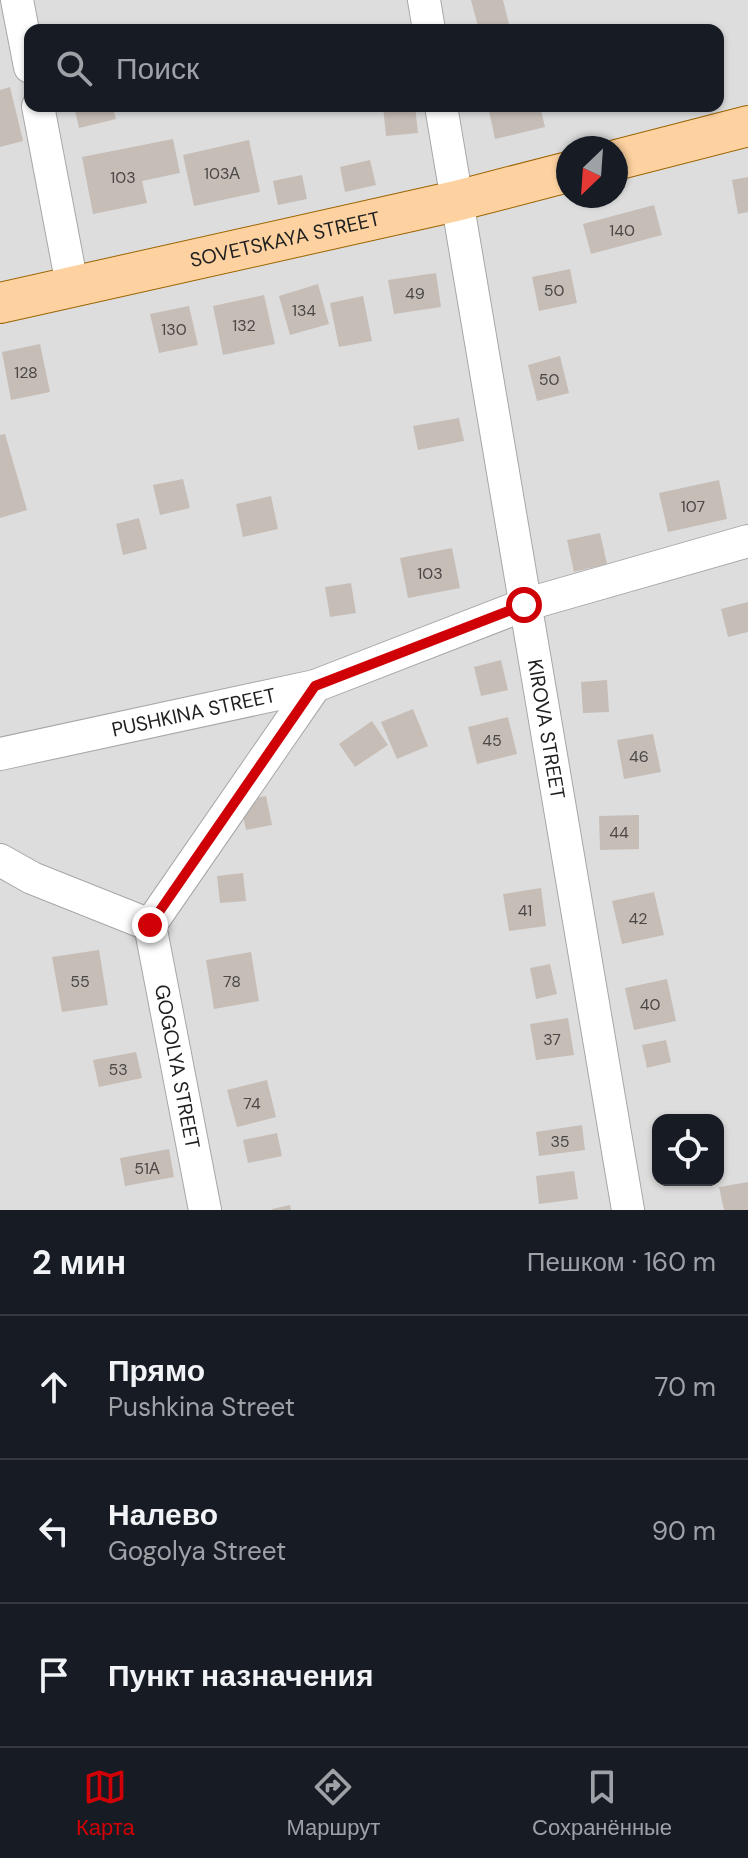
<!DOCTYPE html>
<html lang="ru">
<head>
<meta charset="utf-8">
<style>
  :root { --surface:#171b24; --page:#20242c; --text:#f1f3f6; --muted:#9ea1a6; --line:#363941; --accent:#d00007 }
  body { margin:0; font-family:"DM Sans",sans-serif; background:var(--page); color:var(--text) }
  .controls { position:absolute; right:24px; bottom:24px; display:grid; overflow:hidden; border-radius:16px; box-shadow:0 2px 6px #0004 }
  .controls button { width:72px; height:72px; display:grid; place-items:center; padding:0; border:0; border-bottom:2px solid var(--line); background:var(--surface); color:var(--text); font:40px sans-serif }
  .compass { position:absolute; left:556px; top:136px; width:72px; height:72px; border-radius:50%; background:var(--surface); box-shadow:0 2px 6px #0004; rotate:205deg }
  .stop { position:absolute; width:24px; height:24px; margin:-18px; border:6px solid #d00007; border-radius:50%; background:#fff }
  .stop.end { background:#d00007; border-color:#fff; box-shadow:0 2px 8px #0008 }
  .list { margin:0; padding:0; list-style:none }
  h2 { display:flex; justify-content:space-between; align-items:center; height:104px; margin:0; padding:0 32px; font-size:34px }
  h2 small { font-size:26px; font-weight:400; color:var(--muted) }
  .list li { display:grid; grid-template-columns:52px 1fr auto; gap:24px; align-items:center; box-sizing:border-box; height:144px; padding:0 32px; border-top:2px solid var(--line) }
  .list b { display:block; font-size:30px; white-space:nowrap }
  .list p { margin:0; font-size:26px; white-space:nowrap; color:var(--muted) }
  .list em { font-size:26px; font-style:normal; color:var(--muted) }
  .icon { flex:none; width:44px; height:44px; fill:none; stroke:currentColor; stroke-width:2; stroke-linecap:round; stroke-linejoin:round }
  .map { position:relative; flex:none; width:748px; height:1210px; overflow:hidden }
  .search { position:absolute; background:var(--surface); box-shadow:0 2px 6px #0004; left:24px; right:24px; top:24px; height:88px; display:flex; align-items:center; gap:20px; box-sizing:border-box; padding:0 28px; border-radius:16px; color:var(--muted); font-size:30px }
  .sheet { height:536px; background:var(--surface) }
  nav { display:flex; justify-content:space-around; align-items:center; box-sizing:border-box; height:112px; border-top:2px solid var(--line); background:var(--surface); font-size:22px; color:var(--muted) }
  nav a { display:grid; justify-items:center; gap:4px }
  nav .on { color:var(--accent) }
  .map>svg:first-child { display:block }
</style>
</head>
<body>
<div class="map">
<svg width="748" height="1210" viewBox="0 0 748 1210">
  <rect width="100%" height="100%" fill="#f1ede7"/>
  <path fill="#dedddd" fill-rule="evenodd" d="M0,0h748v1210h-748zM30,30h688v76h-688zM568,148h48v48h-48zM658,1120h60v60h-60z"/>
  <path fill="#c6bdb6" d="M471,0h32l6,24 -30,6z
    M10,87l13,54 -23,6v-57z
    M74,106h38l4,13 -37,9z
    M383,106h32l3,27 -32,3z
    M488,106h52l5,21 -50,12z
    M173,139l7,34 -38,8 5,22 -54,11 -11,-57z
    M249,140l11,52 -66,14 -11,-51z
    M370,160l6,25 -31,7 -5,-25z
    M302,175l5,24 -29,6 -5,-24z
    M748,177v35l-10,2 -6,-34z
    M654,205l8,30 -71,19 -8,-30z
    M570,269l7,34 -38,8 -7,-34z
    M436,273l5,34 -47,7 -6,-34z
    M318,284l11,40 -39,11 -11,-39z
    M264,295l11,49 -52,11 -10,-49z
    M363,296l9,45 -33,6 -9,-44z
    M189,306l9,39 -39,8 -9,-39z
    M40,344l10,48 -39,8 -9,-48z
    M560,356l9,37 -32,8 -9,-36z
    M459,418l5,23 -46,9 -5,-24z
    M5,434l22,76 -27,8v-83z
    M183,479l7,29 -30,7 -7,-30z
    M719,480l8,39 -59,13 -9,-39z
    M271,496l7,33 -35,8 -7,-33z
    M139,518l8,31 -24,6 -7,-31z
    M600,533l7,31 -33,8 -7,-32z
    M452,548l8,40 -52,10 -8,-40z
    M351,583l5,30 -26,4 -5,-30z
    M748,602v30l-20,5 -7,-28z
    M501,660l7,30 -27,6 -7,-29z
    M607,680l2,32 -26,1 -2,-31z
    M413,709l15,37 -31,13 -16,-37z
    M508,717l9,37 -40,10 -9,-37z
    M372,721l16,24 -33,22 -16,-23z
    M653,734l8,38 -37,7 -7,-39z
    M266,796l6,29 -26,5 -6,-29z
    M639,815v34l-39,1 -1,-34z
    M243,873l3,28 -26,2 -3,-27z
    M541,888l5,38 -37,5 -6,-37z
    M654,892l10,43 -42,9 -10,-43z
    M99,950l9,55 -46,7 -10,-55z
    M251,952l8,49 -45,8 -8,-49z
    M550,964l7,30 -21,5 -6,-31z
    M667,979l9,42 -42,9 -9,-42z
    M568,1018l6,37 -38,5 -6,-36z
    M666,1040l5,22 -24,6 -5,-23z
    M136,1052l6,26 -43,9 -6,-27z
    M267,1080l9,37 -39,10 -10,-37z
    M582,1125l3,25 -46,6 -3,-24z
    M277,1133l5,23 -34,7 -5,-23z
    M169,1149l5,28 -49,9 -5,-28z
    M574,1171l4,28 -39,5 -3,-28z
    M748,1182v28h-24l-5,-23z
    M290,1205l1,5h-19v-1z"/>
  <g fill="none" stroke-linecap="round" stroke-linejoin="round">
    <defs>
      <g id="minor">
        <path d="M17,0l13,67"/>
        <path d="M424,0l5,30"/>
        <path d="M38,106l34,179"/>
        <path id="s1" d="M441,106l187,1104"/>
        <path id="s2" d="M0,754l315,-68 209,-81 224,-64"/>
        <path id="s3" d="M0,860l32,18 118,47 55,285"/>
        <path d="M150,925l165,-239"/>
      </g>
      <g id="major">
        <path d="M616,160l132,-34"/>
        <path id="s4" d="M0,303l456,-102 112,-29"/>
      </g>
    </defs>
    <use href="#minor" stroke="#a7a7a7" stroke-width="34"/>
    <use href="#major" stroke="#9c6400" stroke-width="42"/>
    <use href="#minor" stroke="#fff" stroke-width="32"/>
    <use href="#major" stroke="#fdd2a0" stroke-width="40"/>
  </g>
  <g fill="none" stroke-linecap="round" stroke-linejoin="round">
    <path stroke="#d00007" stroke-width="10" d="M150,925l165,-239 209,-81"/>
  </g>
  <g text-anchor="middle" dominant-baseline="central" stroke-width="6" stroke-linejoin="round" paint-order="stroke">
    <g font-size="16" fill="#4a4746">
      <text x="222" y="173">103А</text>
      <text x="123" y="177">103</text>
      <text x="622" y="230">140</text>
      <text x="554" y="290">50</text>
      <text x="415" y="293">49</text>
      <text x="304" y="310">134</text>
      <text x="244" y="325">132</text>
      <text x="174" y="329">130</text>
      <text x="26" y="372">128</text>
      <text x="549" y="379">50</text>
      <text x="693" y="506">107</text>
      <text x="430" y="573">103</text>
      <text x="492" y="740">45</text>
      <text x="639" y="756">46</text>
      <text x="619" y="832">44</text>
      <text x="525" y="910">41</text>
      <text x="638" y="918">42</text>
      <text x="80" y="981">55</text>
      <text x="232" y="981">78</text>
      <text x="650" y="1004">40</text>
      <text x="552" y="1039">37</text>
      <text x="118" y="1069">53</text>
      <text x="252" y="1103">74</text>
      <text x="560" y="1141">35</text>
      <text x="147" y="1168">51А</text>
    </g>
    <g font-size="20" fill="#202020" stroke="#fff">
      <text stroke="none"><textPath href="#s4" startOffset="292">SOVETSKAYA STREET</textPath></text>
      <text stroke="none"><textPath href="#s2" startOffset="198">PUSHKINA STREET</textPath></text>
      <text stroke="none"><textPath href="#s1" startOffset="632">KIROVA STREET</textPath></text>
      <text stroke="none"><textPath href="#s3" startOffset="308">GOGOLYA STREET</textPath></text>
    </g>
  </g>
</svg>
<div class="controls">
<button><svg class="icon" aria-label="locate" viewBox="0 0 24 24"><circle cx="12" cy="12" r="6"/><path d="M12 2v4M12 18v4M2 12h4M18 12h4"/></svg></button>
</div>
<svg class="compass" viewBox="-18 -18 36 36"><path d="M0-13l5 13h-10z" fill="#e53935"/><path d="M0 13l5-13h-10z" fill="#9ea1a6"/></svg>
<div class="stop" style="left:524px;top:605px"></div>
<div class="stop end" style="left:150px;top:925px"></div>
<div class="search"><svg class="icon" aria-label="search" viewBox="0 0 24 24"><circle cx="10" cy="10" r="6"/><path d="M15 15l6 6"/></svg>Поиск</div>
</div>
<section class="sheet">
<h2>2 мин<small>Пешком · 160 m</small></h2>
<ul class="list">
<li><svg class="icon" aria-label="ahead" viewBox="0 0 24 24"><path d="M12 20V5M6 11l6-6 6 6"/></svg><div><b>Прямо</b><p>Pushkina Street</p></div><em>70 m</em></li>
<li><svg class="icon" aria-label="left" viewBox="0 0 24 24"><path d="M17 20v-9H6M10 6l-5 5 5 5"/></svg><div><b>Налево</b><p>Gogolya Street</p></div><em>90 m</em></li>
<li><svg class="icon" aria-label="arrive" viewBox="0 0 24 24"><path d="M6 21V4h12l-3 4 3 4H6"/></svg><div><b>Пункт назначения</b></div></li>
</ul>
</section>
<nav>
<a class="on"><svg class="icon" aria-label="map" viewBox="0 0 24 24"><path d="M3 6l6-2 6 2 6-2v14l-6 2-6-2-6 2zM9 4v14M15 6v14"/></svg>Карта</a>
<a><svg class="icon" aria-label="directions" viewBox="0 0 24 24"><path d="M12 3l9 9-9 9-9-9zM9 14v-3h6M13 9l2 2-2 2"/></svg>Маршрут</a>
<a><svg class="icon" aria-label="saved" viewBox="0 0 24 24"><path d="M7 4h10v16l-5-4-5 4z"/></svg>Сохранённые</a>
</nav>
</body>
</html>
